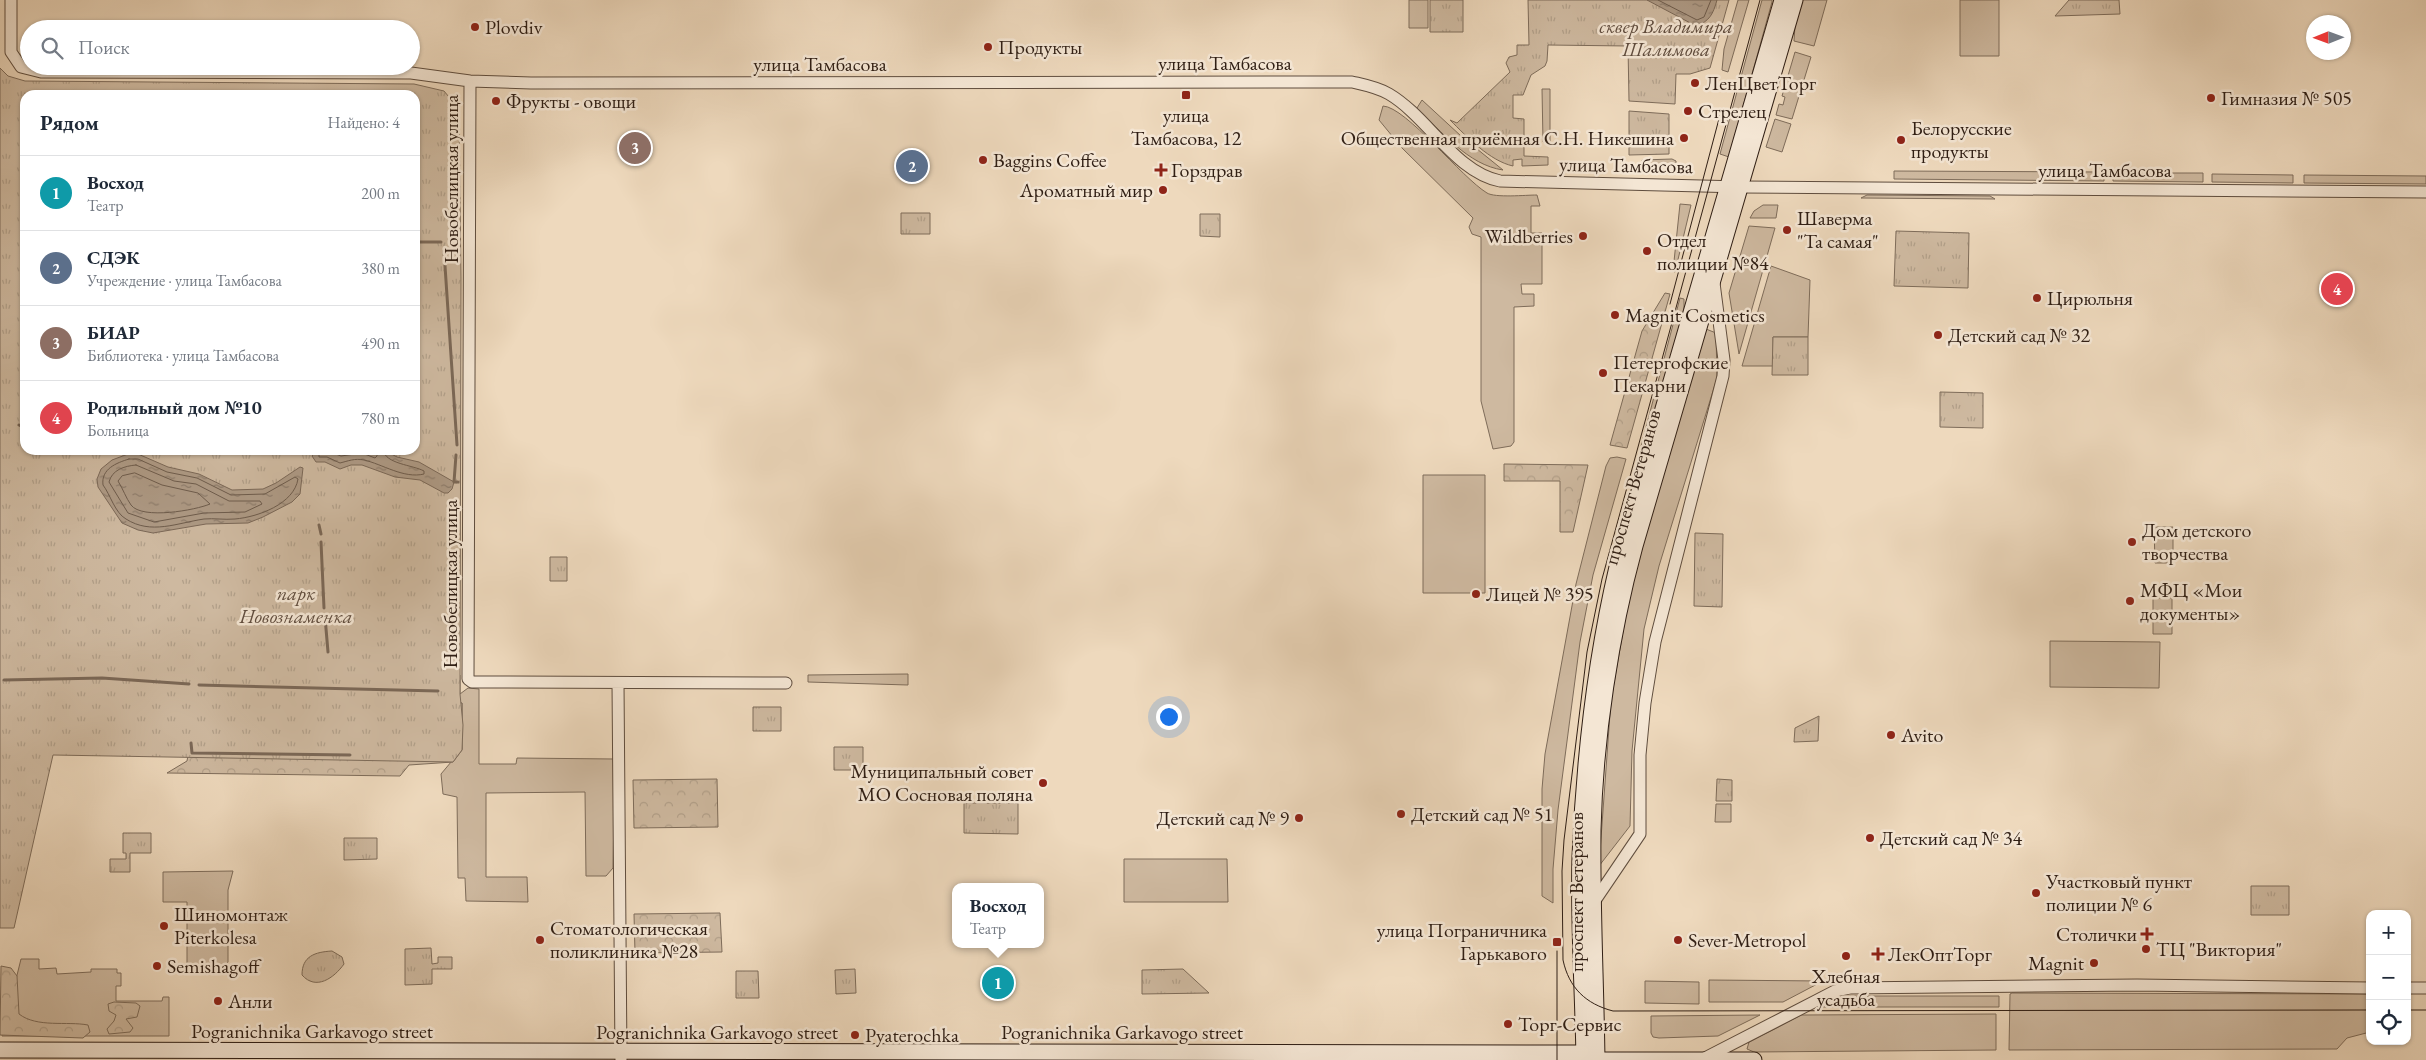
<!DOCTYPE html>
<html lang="ru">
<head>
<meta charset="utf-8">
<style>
  :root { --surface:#fff; --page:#f6f6f7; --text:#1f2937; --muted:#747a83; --line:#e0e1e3; --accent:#db2777 }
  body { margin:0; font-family:"EB Garamond",serif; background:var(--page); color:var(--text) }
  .controls { position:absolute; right:15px; bottom:15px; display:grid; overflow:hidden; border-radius:10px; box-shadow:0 1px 4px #0004 }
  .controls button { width:45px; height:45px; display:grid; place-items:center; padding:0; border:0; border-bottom:1px solid var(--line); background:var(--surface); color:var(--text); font:25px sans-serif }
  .compass { position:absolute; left:2306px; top:15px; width:45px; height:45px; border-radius:50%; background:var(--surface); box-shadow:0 1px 4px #0004; rotate:269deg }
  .you { position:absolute; left:1168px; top:716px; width:18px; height:18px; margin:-12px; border:4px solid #fff; border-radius:50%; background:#1a73e8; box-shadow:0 0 0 8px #1a73e833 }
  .badge { display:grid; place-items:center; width:32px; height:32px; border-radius:50%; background:var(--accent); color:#fff; font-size:16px; font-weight:700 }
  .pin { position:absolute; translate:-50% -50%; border:2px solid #fff; box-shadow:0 1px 5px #0006 }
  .popup { position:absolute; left:952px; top:883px; width:92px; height:65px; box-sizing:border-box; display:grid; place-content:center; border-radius:10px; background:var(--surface); filter:drop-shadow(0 1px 4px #0005); font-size:16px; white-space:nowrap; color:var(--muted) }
  .popup b { font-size:19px; color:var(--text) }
  .popup::after { content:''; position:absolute; left:50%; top:100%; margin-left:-10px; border:10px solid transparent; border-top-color:var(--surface) }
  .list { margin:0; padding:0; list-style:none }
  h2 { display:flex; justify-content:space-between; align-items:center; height:65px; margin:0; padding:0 20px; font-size:21px }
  h2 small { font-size:16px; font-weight:400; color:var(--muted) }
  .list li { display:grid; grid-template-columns:32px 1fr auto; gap:15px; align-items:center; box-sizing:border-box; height:75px; padding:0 20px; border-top:1px solid var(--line) }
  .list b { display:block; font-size:19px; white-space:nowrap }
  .list p { margin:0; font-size:16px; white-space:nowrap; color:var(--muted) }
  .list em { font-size:16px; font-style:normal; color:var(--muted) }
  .icon { flex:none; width:28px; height:28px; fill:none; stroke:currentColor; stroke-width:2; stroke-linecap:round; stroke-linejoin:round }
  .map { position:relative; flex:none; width:2426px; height:1060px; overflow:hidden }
  .search { position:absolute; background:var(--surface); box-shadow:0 1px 4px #0004; left:20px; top:20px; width:400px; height:55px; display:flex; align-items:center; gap:12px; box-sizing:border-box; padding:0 18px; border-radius:28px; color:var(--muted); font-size:19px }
  .panel { position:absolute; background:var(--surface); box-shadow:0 1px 4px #0004; left:20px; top:90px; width:400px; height:365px; border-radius:15px }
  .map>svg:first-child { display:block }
</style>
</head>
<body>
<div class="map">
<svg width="2426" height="1060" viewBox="0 0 2426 1060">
  <defs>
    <pattern id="forest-crowns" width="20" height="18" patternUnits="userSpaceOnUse" patternTransform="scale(1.25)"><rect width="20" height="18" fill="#ceb9a0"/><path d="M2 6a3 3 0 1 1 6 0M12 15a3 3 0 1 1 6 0" fill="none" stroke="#b19f89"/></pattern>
    <pattern id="park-tufts" width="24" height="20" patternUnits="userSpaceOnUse" patternTransform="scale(1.25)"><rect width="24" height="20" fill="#ceb9a0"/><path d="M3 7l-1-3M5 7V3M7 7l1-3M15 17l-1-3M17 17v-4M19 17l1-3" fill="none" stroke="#b19f89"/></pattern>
    <pattern id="water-ripples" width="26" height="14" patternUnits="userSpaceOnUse" patternTransform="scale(1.25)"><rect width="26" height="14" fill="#ad9984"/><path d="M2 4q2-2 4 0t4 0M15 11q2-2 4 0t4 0" fill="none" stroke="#8d7c6b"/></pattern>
  </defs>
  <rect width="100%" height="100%" fill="#eed9bd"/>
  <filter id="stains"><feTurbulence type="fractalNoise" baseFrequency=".004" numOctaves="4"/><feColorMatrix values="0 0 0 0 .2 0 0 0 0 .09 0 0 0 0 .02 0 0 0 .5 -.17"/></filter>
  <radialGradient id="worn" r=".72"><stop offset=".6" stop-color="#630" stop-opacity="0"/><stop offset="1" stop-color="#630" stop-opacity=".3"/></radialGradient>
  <path fill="#ceb9a0" stroke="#7e6c5a" d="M1409,0h19v28h-19z
    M1738,0h11l-21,72 -6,-2 2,-21z
    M1762,0h10v2l-43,155 -9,-3z
    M1798,0h29l-13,46 -20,-5 2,-31z
    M1960,0h39v56h-39z
    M1795,52l16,5 -19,62 -16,-4 3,-11 4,1 2,-8 -3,-1z
    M1542,89h8v53h-7z
    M1422,100l39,36 42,34c-35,-5 -62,-39 -86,-62z
    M1383,106c23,1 79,72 104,87 8,5 39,2 50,2l3,11h-9v27h11v51h-21l1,10h12v12l-20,1v135l-3,4 -18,3 -12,-48v-164l-9,-3 -3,-7 4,-9 -71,-70 -23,-28z
    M1775,119l16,5 -9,28 -16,-5z
    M1894,171l210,1v9l-210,-2z
    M2113,173h90v9l-90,-1z
    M2212,174l81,1v8l-81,-1z
    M2304,175l122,1v8l-122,-1z
    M1867,195l123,1 5,3 -134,-1z
    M1680,204l11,1 -16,67 -2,-1z
    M1763,205h15l-2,13h-26l4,-7z
    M1749,226l26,2 -36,126 -10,-61z
    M1771,266l39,14 -2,57h-35v29h-31z
    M1680,298l4,1v14l-39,133 -5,4z
    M1706,329l10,4 1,45 -58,188 -15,63 -12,122 -2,75 -31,40 12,-166 21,-120z
    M1617,457l9,2 -33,116 -13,67 -22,168 -5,59v34l-11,-7v-107l3,-35 31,-170 30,-118 4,-8z
    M1423,475h62v118h-62z
    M2154,527h19v36h-18z
    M2153,598h19v36h-19z
    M2050,641l110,1 -1,46 -109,-1z
    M908,674v11l-100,-3v-7z
    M460,675v19l8,-6 11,1v75h37l1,-6 98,1 -2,109 -7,8h-20l-1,-84 -99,1v84h41l1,25 -62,-1 -1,-23h-7l-1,-81 -14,-3 -2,-20 21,-25v-46l-261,-26z
    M1716,804h15v18h-16z
    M1124,859h103l1,43h-104z
    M233,871l-5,19v72l-4,5h-37v-65h-24v-30z
    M21,959h18v10l17,-1 1,6 34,-2v-3h26v4h4v13h-5v15h46l1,-4h6v39h-167z
    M1709,980l114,1 -40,21h-74z
    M1645,981l54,1v22l-54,-1z
    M2012,993l358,1v38l-23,6 -10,11 -328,1 1,-56z
    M1846,996h153v11h-180l15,-8z
    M1996,1014v36l-242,2 -7,-3 2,-7 52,-27z
    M1760,1015l-42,21 -59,2 -6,-1 -2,-4v-17z"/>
  <path fill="url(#forest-crowns)" stroke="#7e6c5a" d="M1665,293l5,1 -43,154 -17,-3 32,-114z
    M1504,464l84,1 -15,67h-13v-51h-56z
    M462,703v47l-9,12 -44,3 -9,11 -233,-3 20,-12 4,-23z
    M717,779l1,48 -84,1 -1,-48z
    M720,913l2,39 -87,1 -1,-39z
    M1,966l10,2 6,8 2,38c18,14 48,7 69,11l2,7 -7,6 -83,-3z
    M114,1002l22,1 4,3 -3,11 -11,2 7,9 -3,4 -21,2 -2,-5 7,-8 2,-6 -7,-4 -1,-7z"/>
  <path fill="url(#park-tufts)" stroke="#7e6c5a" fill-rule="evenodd" d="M1430,0h33v32h-33z
    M1528,0h201l-19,68 -20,6h-14l-1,30 -46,-3 -1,-55 -80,-1 -1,16 -2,5 -14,9 -8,20h-10v23l11,1v37l24,1v8l-26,1v-7l-9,1v6c-23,-5 -46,-29 -63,-46l7,3 53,-51 -4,-9 3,-6 8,-2v-10h12z
    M2069,0h50l1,14 -65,2z
    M0,68l8,8 17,5 389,3 30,7 15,18 2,169 -1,416 3,31 -1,25 -9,12 -400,-7 -39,173h-14zM25,95h390v355h-390z
    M1629,111l40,3v40l-40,1z
    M1672,159l4,2v5l-3,1 -31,1v-8z
    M901,213h29v21h-29z
    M1200,214h20v23l-20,-1z
    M1896,231l73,2 -1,55 -74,-2z
    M1773,337h35v38h-36z
    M1940,392l43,1v35l-43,-1z
    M1695,533l28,1 -1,73 -28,-1z
    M550,557h17v24h-17z
    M753,707h28v24h-28z
    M1819,716l-1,25 -24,1 1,-14z
    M834,747h29v23h-29z
    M1717,779l15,1v21h-16z
    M964,803h54v31l-54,-1z
    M123,833h28v20h-21v19h-20v-13h16v-6h-3z
    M344,838h33v21l-33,1z
    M2251,886h38v29h-38z
    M431,948l1,16 6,-1v-6h14v12h-20v15l-27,1v-36z
    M332,951l10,6 2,7c-10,14 -28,27 -42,11 0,-19 13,-23 30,-24z
    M855,969l1,24 -20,1 -1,-24z
    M1183,969l26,24 -67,1v-24z
    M736,971h22l1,27h-23z"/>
  <path fill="url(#water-ripples)" stroke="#7b6857" d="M1647,0h70c-4,14 -7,21 -21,26z
    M317,450h67l13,7 22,5 35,20 -2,7 -4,4h-4l-24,-13 -25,-3 -33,-12h-11l-11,4 -15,-7h-9l-4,-6z
    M128,454h10l30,13 31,7 33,16 31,-1 13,-6 24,-16 3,1 -3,26 -8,8 -29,15 -15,6 -42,1 -53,9 -15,-3 -16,-7 -24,-36 -1,-8 4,-10 11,-9z"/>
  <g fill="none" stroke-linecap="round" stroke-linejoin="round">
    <path stroke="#6e5c4c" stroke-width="1" d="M1658,0l39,20 7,-3 7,-17
      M319,450v7h8l13,6c8,-2 15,-5 24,-3 18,4 40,19 60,14v-3c-11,-6 -39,-7 -41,-21
      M325,450l16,6 21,-3 13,5 2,-2v-6
      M129,459h9l29,13 30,6 34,17 34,-1 30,-17 3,2c-4,25 -40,38 -63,40 -11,1 -21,-1 -31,0 -27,4 -53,16 -78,0 -11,-6 -16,-25 -23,-34 -2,-16 13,-22 26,-26z
      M136,465l38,16 22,3 33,17h31l2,3 -17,8 -41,1 -50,9 -26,-9 -19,-31c3,-12 15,-16 27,-17z
      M135,473l27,12 36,8 12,11c-14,6 -68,16 -79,1 -5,-7 -8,-16 -13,-24l4,-5z"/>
    <path stroke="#7b6857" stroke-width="3" d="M415,134l1,-24
      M415,242h26
      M444,251l13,194
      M19,425l6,3
      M456,455l-2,27h4
      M319,525l2,9
      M321,542l3,66
      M325,617l3,35
      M4,680l98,-2 87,6
      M199,685l239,6
      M191,743l1,10 158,2"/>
    <defs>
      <path id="street" d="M11,0v52l10,15 20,5 370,1 59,8 61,2 821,-1c13,3 25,5 37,12 39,23 66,78 111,87l241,6 685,5
        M470,81l-2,598 4,3 314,1
        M618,683l3,377
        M1594,902l46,-68v-79l5,-52 10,-61 68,-266 1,-16 -10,-77
        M2407,988h19
        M1703,1059l132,-68 15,-3 287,-3 233,3"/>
      <path id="secondary" d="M0,1050l1584,3 13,7h157
        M1584,1060c-1,-68 -6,-137 -4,-204 4,-97 15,-195 37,-289l165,-567
        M1597,1060c-1,-77 -5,-154 -4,-230 2,-92 18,-196 42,-284l160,-546"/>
    </defs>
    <use href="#street" stroke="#5f4d3e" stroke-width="13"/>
    <use href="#secondary" stroke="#2f1e14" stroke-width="17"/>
    <use href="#street" stroke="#f4e6d4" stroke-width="11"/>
    <use href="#secondary" stroke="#f4e6d4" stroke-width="15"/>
    <path stroke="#2f1e14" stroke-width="1" d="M1760,0l-158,579 -15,73 -23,188 -2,31 1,89c6,28 23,44 50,51l757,-1
      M1670,304l50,-189
      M1557,951v109
      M2407,1010h19"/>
  </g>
  <g fill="#8f2418" stroke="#f4e6d4" stroke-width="2">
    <circle cx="475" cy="27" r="5"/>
    <circle cx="988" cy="47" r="5"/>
    <circle cx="1695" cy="83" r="5"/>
    <rect x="1181" y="90" width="10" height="10" rx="2.5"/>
    <circle cx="2211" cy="98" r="5"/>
    <circle cx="496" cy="101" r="5"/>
    <circle cx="1688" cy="111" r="5"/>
    <circle cx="1684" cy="138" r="5"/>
    <circle cx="1901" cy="140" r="5"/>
    <circle cx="983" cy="160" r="5"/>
    <path d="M1158.5 162.5h5v5h5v5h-5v5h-5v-5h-5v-5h5z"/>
    <circle cx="1163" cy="190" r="5"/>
    <circle cx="1787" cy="230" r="5"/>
    <circle cx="1583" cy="236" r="5"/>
    <circle cx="1647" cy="251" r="5"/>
    <circle cx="2037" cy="298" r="5"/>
    <circle cx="1615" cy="315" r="5"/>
    <circle cx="1938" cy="335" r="5"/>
    <circle cx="1603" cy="373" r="5"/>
    <circle cx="2132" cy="542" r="5"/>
    <circle cx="1476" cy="594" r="5"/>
    <circle cx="2130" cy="601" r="5"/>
    <circle cx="1891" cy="735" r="5"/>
    <circle cx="1043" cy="783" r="5"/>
    <circle cx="1401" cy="814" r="5"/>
    <circle cx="1299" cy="818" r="5"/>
    <circle cx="1870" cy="838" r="5"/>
    <circle cx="2036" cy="893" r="5"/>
    <circle cx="164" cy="926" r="5"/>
    <path d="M2144.5 926.5h5v5h5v5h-5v5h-5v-5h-5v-5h5z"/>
    <circle cx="540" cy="940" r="5"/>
    <circle cx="1678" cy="940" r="5"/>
    <rect x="1552" y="937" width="10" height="10" rx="2.5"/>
    <circle cx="2146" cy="949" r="5"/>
    <path d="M1875.5 946.5h5v5h5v5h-5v5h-5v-5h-5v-5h5z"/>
    <circle cx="1846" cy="956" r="5"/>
    <circle cx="2094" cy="963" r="5"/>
    <circle cx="157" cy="966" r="5"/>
    <circle cx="218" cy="1001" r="5"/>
    <circle cx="1508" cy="1024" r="5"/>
    <circle cx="855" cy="1035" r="5"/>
  </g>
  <g text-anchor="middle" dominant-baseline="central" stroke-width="5" stroke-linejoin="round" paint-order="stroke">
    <g font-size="20" font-style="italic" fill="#5f4c3e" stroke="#f4e6d4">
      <text x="1666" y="26">сквер Владимира<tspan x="1666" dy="23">Шалимова</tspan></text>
      <text x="296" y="593">парк<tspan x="296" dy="23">Новознаменка</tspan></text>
    </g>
    <g font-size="20" fill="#2f1e14" stroke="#f4e6d4" text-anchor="start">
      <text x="485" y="27">Plovdiv</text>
      <text x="998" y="47">Продукты</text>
      <text x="1705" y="83">ЛенЦветТорг</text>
      <text x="2221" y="98">Гимназия № 505</text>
      <text x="506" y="101">Фрукты - овощи</text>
      <text x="1698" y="111">Стрелец</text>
      <text x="1186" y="115" text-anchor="middle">улица<tspan x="1186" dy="23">Тамбасова, 12</tspan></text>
      <text x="1911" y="128">Белорусские<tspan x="1911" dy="23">продукты</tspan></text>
      <text x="1674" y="138" text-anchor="end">Общественная приёмная С.Н. Никешина</text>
      <text x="993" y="160">Baggins Coffee</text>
      <text x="1171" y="170">Горздрав</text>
      <text x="1153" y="190" text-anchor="end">Ароматный мир</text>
      <text x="1797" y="218">Шаверма<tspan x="1797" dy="23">"Та самая"</tspan></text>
      <text x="1573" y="236" text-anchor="end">Wildberries</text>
      <text x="1657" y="240">Отдел<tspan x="1657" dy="23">полиции №84</tspan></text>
      <text x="2047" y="298">Цирюльня</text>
      <text x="1625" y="315">Magnit Cosmetics</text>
      <text x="1948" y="335">Детский сад № 32</text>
      <text x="1613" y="362">Петергофские<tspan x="1613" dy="23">Пекарни</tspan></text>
      <text x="2142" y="530">Дом детского<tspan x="2142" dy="23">творчества</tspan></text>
      <text x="2140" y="590">МФЦ «Мои<tspan x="2140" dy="23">документы»</tspan></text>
      <text x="1486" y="594">Лицей № 395</text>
      <text x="1901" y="735">Avito</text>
      <text x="1033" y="771" text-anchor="end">Муниципальный совет<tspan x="1033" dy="23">МО Сосновая поляна</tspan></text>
      <text x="1411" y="814">Детский сад № 51</text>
      <text x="1289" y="818" text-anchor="end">Детский сад № 9</text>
      <text x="1880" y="838">Детский сад № 34</text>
      <text x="2046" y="881">Участковый пункт<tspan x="2046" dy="23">полиции № 6</tspan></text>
      <text x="174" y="914">Шиномонтаж<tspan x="174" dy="23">Piterkolesa</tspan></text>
      <text x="550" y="928">Стоматологическая<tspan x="550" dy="23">поликлиника №28</tspan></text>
      <text x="1547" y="930" text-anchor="end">улица Пограничника<tspan x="1547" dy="23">Гарькавого</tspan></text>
      <text x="2137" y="934" text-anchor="end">Столички</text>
      <text x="1688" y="940">Sever-Metropol</text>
      <text x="2156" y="949">ТЦ "Виктория"</text>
      <text x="1888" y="954">ЛекОптТорг</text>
      <text x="2084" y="963" text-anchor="end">Magnit</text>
      <text x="167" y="966">Semishagoff</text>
      <text x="1846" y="976" text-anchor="middle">Хлебная<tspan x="1846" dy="23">усадьба</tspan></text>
      <text x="228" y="1001">Анли</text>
      <text x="1518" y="1024">Торг-Сервис</text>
      <text x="865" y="1035">Pyaterochka</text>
    </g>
    <g font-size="20" fill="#2f1e14" stroke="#f4e6d4">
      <text x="1225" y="63">улица Тамбасова</text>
      <text x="820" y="64">улица Тамбасова</text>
      <text transform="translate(1626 165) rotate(1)">улица Тамбасова</text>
      <text x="2105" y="170">улица Тамбасова</text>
      <text transform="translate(451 179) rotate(-90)">Новобелицкая улица</text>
      <text transform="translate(1632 487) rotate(-74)">проспект Ветеранов</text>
      <text transform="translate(450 584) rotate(-90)">Новобелицкая улица</text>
      <text transform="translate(1576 892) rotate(-90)">проспект Ветеранов</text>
      <text x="312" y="1031">Pogranichnika Garkavogo street</text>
      <text x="717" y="1032">Pogranichnika Garkavogo street</text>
      <text x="1122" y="1032">Pogranichnika Garkavogo street</text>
    </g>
  </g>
  <rect width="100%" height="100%" filter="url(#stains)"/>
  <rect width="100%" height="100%" fill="url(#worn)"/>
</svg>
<div class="controls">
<button>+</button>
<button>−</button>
<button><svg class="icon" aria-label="locate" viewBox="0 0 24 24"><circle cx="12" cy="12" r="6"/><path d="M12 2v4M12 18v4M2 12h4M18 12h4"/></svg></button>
</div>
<svg class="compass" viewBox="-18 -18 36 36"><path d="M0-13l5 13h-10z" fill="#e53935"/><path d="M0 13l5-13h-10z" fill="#747a83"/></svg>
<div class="you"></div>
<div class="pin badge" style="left:998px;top:983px;background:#0f9aa8">1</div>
<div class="popup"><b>Восход</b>Театр</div>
<div class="pin badge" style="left:912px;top:166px;background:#5c6f8a">2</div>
<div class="pin badge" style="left:635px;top:148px;background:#8d6e63">3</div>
<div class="pin badge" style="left:2337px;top:289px;background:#e0444e">4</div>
<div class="search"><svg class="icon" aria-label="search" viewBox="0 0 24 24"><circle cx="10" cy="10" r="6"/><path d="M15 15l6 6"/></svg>Поиск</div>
<section class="panel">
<h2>Рядом<small>Найдено: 4</small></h2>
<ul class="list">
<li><span class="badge" style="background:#0f9aa8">1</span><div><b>Восход</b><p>Театр</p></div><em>200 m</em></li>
<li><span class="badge" style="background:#5c6f8a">2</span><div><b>СДЭК</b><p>Учреждение · улица Тамбасова</p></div><em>380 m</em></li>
<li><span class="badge" style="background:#8d6e63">3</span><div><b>БИАР</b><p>Библиотека · улица Тамбасова</p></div><em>490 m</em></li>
<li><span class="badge" style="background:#e0444e">4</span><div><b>Родильный дом №10</b><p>Больница</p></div><em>780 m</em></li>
</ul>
</section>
</div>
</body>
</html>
